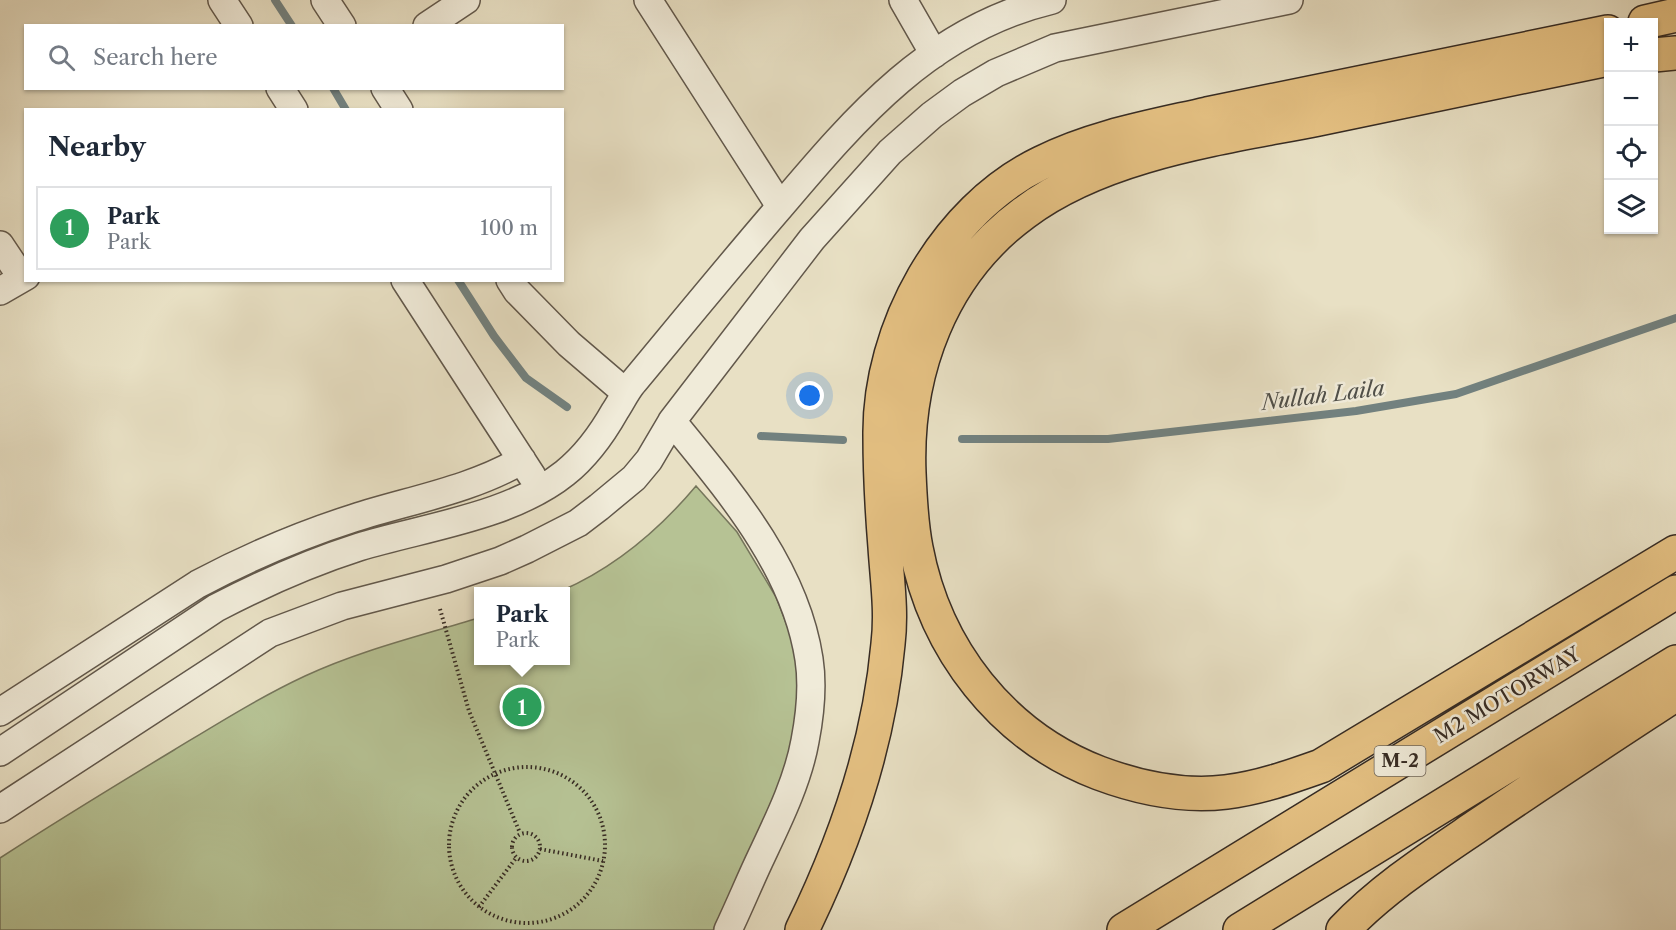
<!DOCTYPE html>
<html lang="en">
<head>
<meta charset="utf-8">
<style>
  :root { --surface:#fff; --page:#f6f6f7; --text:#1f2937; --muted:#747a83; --line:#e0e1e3; --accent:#8f2418 }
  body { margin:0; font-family:"Libre Caslon Text",serif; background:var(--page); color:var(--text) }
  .controls { position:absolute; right:18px; top:18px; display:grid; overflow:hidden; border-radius:0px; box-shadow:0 2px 4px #0004 }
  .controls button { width:54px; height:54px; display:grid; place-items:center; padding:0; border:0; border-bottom:2px solid var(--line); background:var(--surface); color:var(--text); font:30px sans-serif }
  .you { position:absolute; left:810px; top:396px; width:21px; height:21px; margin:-15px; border:4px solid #fff; border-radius:50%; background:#1a73e8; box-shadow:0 0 0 9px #1a73e833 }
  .badge { display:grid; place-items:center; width:39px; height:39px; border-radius:50%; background:var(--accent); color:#fff; font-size:20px; font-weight:700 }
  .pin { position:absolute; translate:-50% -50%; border:3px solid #fff; box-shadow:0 2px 6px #0006 }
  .popup { position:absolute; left:474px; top:587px; width:96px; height:78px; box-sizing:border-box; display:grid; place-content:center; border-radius:0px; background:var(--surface); filter:drop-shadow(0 2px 4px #0005); font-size:20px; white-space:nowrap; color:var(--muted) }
  .popup b { font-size:22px; color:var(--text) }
  .popup::after { content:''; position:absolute; left:50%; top:100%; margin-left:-12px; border:12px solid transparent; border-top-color:var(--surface) }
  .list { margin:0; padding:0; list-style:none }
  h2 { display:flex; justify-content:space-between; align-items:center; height:78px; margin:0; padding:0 24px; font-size:26px }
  h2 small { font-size:20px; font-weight:400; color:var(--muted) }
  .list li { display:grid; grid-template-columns:39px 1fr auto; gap:18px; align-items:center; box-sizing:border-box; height:84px; margin:0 12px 12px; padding:0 12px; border:2px solid var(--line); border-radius:0px }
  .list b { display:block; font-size:22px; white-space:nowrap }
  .list p { margin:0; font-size:20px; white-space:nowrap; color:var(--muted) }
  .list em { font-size:20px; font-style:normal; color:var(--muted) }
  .icon { flex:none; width:33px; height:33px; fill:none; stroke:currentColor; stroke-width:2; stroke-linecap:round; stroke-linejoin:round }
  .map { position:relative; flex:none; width:1676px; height:930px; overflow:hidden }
  .search { position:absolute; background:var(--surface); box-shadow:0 2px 4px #0004; left:24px; top:24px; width:540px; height:66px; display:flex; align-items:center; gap:15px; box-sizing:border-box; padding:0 21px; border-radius:0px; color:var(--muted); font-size:22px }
  .panel { position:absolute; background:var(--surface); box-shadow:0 2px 4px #0004; left:24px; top:108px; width:540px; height:174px; border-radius:0px }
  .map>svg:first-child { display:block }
</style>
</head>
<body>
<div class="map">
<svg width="1676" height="930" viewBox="0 0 1676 930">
  <rect width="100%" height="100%" fill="#e8e0c4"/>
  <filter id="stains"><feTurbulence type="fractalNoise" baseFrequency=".00333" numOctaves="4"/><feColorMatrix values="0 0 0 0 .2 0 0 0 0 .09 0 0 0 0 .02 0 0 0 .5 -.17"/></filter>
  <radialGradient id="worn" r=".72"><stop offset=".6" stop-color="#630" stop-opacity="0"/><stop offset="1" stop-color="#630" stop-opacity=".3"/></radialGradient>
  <path fill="#b6c294" stroke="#76765c" stroke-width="1.5" d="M696,486l41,46 39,65 15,39 8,35 -2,51 -13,51 -60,137 -11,20h-713v-72c57,-37 116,-73 174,-108 43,-26 86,-53 131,-74 56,-26 115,-40 173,-58v42h88v-68l-5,-1c53,-23 98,-61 135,-105z"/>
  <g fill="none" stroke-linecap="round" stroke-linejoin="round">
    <path stroke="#72817f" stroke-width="8" d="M275,0l17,26
      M333,88l13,22
      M458,280l36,56 32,42 41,29
      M761,436l82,4
      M962,439h146l248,-28 100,-17 220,-76"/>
    <defs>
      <path id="street" d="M222,0l17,26
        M325,0l17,26
        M648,0l132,206
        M903,0l31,54
        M427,26l39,-26
        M280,88l14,22
        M385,88l14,22
        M0,245l22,33
        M405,280l127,196
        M510,280l7,11 52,53 56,48
        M0,291l26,-15
        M672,421c57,70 123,146 137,238 4,26 1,56 -4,82 -7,39 -26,78 -43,114 -12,25 -22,50 -34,75
        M0,712l198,-128c49,-26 103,-49 156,-66 56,-18 117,-28 168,-58
        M0,752l216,-144c46,-24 93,-45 143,-61 65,-20 151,-30 206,-74 20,-16 37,-39 50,-62 6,-9 10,-18 17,-27 49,-59 98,-119 148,-177 77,-91 151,-178 272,-207
        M0,809l270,-176 72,-27 104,-27 54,-18 27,-12 51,-26 21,-16 35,-29 15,-18 23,-39 140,-182 78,-87 42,-37 30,-22 34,-20 59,-25 234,-48"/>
      <path id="highway" d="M1645,22l31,-7
        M1654,55l22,-2
        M1608,59c-96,20 -193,40 -290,60 -96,19 -214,34 -294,94 -83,61 -119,159 -115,260 1,25 2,50 7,75 19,101 86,188 183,225 40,15 84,24 127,19 33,-4 64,-15 95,-26l355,-214
        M802,930c44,-90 77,-186 86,-286 4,-33 -1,-65 -3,-97 -3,-37 -5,-75 -5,-112 -1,-106 64,-225 161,-272 52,-26 109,-36 166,-49l401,-82
        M1124,930l552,-338
        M1240,930l436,-268
        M1343,930c39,-41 87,-72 134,-104 66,-45 132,-88 199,-132"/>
    </defs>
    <use href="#street" stroke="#62584b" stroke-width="30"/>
    <use href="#highway" stroke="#362b23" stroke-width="36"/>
    <path stroke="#362b23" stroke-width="4" stroke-dasharray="1.5 3" stroke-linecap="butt" d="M440,609l29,102 51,122
      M449 845a78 78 0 1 1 156 0a78 78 0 1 1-156 0Z
      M512 847a14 14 0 1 1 28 0a14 14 0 1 1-28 0Z
      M540,849l63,12
      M479,907l37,-49"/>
    <use href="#street" stroke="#f0ebd9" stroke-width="27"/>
    <use href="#highway" stroke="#e4c082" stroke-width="33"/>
  </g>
  <g text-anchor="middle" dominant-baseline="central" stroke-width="5" stroke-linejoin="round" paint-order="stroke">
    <rect fill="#f0ebd9" stroke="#6e655a" stroke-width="1.5" x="1374.5" y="746" width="51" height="30" rx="4.5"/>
    <g font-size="18" font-weight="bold" fill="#362b23">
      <text x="1400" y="761">M-2</text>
    </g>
    <g font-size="20" fill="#362b23" stroke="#f0ebd9">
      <text transform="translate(1507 695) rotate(-31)">M2 MOTORWAY</text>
    </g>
    <g font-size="21" font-style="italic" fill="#4f4f49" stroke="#f0ebd9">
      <text transform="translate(1323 395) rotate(-7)">Nullah Laila</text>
    </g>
  </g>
  <rect width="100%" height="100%" filter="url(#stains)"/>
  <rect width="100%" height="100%" fill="url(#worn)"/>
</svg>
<div class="controls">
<button>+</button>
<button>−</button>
<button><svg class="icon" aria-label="locate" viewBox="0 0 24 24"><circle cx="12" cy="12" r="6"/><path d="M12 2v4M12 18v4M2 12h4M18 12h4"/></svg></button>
<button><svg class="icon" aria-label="layers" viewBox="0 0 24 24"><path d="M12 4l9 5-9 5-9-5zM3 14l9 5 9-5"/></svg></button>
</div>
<div class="you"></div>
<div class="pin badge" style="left:522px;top:707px;background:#2e9e5b">1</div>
<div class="popup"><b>Park</b>Park</div>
<div class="search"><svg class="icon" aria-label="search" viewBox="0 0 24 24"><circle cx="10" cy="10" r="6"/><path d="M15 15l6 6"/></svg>Search here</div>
<section class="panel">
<h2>Nearby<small></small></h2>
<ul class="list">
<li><span class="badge" style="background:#2e9e5b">1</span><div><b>Park</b><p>Park</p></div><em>100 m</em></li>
</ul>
</section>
</div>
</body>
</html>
